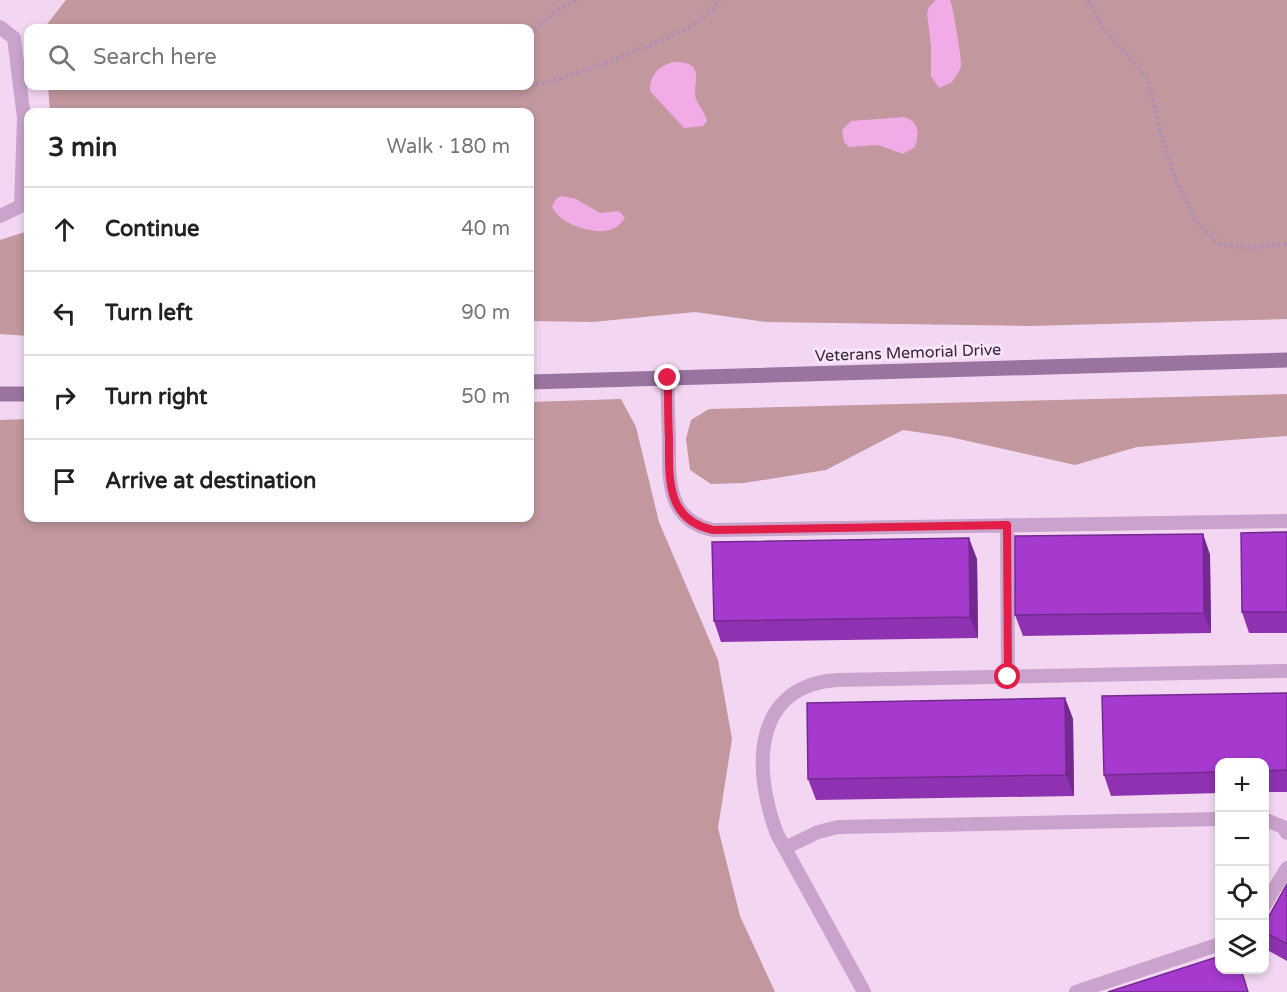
<!DOCTYPE html>
<html lang="en">
<head>
<meta charset="utf-8">
<style>
  :root { --surface:#fff; --page:#f2f2f2; --text:#222; --muted:#767676; --line:#e0e0e0 }
  body { margin:0; font-family:"Varela Round",sans-serif; background:var(--page); color:var(--text) }
  .controls { position:absolute; right:18px; bottom:18px; display:grid; overflow:hidden; border-radius:12px; box-shadow:0 3px 9px #0003 }
  .controls button { width:54px; height:54px; display:grid; place-items:center; padding:0; border:0; border-bottom:2px solid var(--line); background:var(--surface); color:var(--text); font:30px sans-serif }
  .stop { position:absolute; width:18px; height:18px; margin:-14px; border:4px solid #e11d48; border-radius:50%; background:#fff }
  .stop.end { background:#e11d48; border-color:#fff; box-shadow:0 2px 6px #0008 }
  .list { margin:0; padding:0; list-style:none }
  h2 { display:flex; justify-content:space-between; align-items:center; height:78px; margin:0; padding:0 24px; font-size:26px }
  h2 small { font-size:20px; font-weight:400; color:var(--muted) }
  .list li { display:grid; grid-template-columns:39px 1fr auto; gap:18px; align-items:center; box-sizing:border-box; height:84px; padding:0 24px; border-top:2px solid var(--line) }
  .list b { display:block; font-size:22px; white-space:nowrap }
  .list em { font-size:20px; font-style:normal; color:var(--muted) }
  .icon { flex:none; width:33px; height:33px; fill:none; stroke:currentColor; stroke-width:2; stroke-linecap:round; stroke-linejoin:round }
  .map { position:relative; flex:none; width:1287px; height:992px; overflow:hidden }
  .search { position:absolute; background:var(--surface); box-shadow:0 3px 9px #0003; left:24px; top:24px; width:510px; height:66px; display:flex; align-items:center; gap:15px; box-sizing:border-box; padding:0 21px; border-radius:12px; color:var(--muted); font-size:22px }
  .panel { position:absolute; background:var(--surface); box-shadow:0 3px 9px #0003; left:24px; top:108px; width:510px; height:414px; border-radius:12px }
  .map>svg:first-child { display:block }
</style>
</head>
<body>
<div class="map">
<svg width="1287" height="992" viewBox="0 0 1287 992">
  <rect width="100%" height="100%" fill="#f3d7f2"/>
  <path fill="#c2979e" d="M66,0h1221v319l-257,7 -264,-4 -71,-10 -102,10 -63,-1v-209h-480l-2,-26h482v-58h-486z
    M28,231v105l-28,-2v-94z
    M1287,394v42l-150,11 -62,18 -125,-28 -47,-7 -77,40 -82,13 -33,1 -21,-14 -4,-31 5,-19 18,-11z
    M621,399l15,28 23,95 59,138 14,79 -14,89 22,88 35,76h-775v-572l28,-1v99h502v-116z"/>
  <path fill="#f1abe7" d="M936,0h14c3,6 12,60 11,66 -1,5 -6,11 -9,16l-13,6 -8,-12v-30l-4,-33 2,-6z
    M672,62c37,-1 19,21 24,37 3,8 9,13 11,22l-4,5 -19,2 -34,-37c0,-16 7,-23 22,-29z
    M905,117c15,6 14,17 10,30l-12,7 -25,-9 -29,2 -5,-5 -2,-12 9,-9z
    M562,196l14,3 24,14 19,-2 6,7c-4,5 -8,10 -15,12 -17,5 -53,-7 -58,-24l5,-8z"/>
  <g fill="none" stroke-linecap="round" stroke-linejoin="round">
    <path stroke="#b48db7" stroke-width="4" stroke-dasharray="3 3" stroke-linecap="butt" d="M1088,0l15,28 44,49 16,64 13,39 19,40 24,24 29,4 39,-4
      M530,33l26,-22 22,-11
      M530,84c20,4 142,-46 164,-60 10,-6 19,-16 27,-24"/>
    <path stroke="#c9a3cb" stroke-width="14" d="M0,27l14,11 10,80 -3,88 -21,10
      M667,378c1,21 1,41 2,61 0,40 -3,81 44,91l574,-9
      M1007,525l1,152
      M1264,819l19,8 4,6
      M785,848l33,-16 20,-5 382,-8
      M1264,906l23,-38
      M864,992l-87,-158c-24,-63 -26,-148 60,-154l450,-9
      M1076,992l144,-48"/>
    <path stroke="#98749f" stroke-width="15" d="M530,382l757,-22
      M0,394h28"/>
  </g>
  <path fill="#8f32b1" d="M1287,532v101h-38l-7,-21z
    M1203,534l7,21 1,78 -188,3 -8,-21z
    M977,559l1,79 -257,4 -7,-21z
    M1287,693v99h-23v-30h-44v31l-109,3 -7,-21z
    M1065,698l8,21 1,77 -258,4 -8,-21z
    M1287,884v77l-18,-10 -5,-12v-14z"/>
  <path fill="#742990" d="M1203,534l7,21 1,78 -7,-20z
    M969,538l8,21 1,79 -8,-21z
    M1065,698l8,21 1,77 -8,-21z"/>
  <path fill="#a63ace" stroke="#742990" stroke-width="1.5" d="M1287,532v80h-45l-1,-79z
    M1203,534l1,79 -189,2v-79z
    M969,538l1,79 -256,4 -2,-79z
    M1287,693v77l-23,1v-9h-44v10l-116,3 -2,-79z
    M1065,698l1,77 -258,4 -1,-76z
    M1287,884v60l-23,-12v-7z
    M1220,956v13h21l7,23h-140z"/>
  <g fill="none" stroke-linecap="round" stroke-linejoin="round">
    <path stroke="#e11d48" stroke-width="8" d="M668,378c0,21 0,41 1,61 0,40 -3,81 44,91l294,-5 1,152"/>
  </g>
  <g text-anchor="middle" dominant-baseline="central" stroke-width="6" stroke-linejoin="round" paint-order="stroke">
    <g font-size="16" fill="#322536" stroke="#fae4fa">
      <text transform="translate(908 353) rotate(-2)">Veterans Memorial Drive</text>
    </g>
  </g>
</svg>
<div class="controls">
<button>+</button>
<button>−</button>
<button><svg class="icon" aria-label="locate" viewBox="0 0 24 24"><circle cx="12" cy="12" r="6"/><path d="M12 2v4M12 18v4M2 12h4M18 12h4"/></svg></button>
<button><svg class="icon" aria-label="layers" viewBox="0 0 24 24"><path d="M12 4l9 5-9 5-9-5zM3 14l9 5 9-5"/></svg></button>
</div>
<div class="stop" style="left:1008px;top:677px"></div>
<div class="stop end" style="left:668px;top:378px"></div>
<div class="search"><svg class="icon" aria-label="search" viewBox="0 0 24 24"><circle cx="10" cy="10" r="6"/><path d="M15 15l6 6"/></svg>Search here</div>
<section class="panel">
<h2>3 min<small>Walk · 180 m</small></h2>
<ul class="list">
<li><svg class="icon" aria-label="ahead" viewBox="0 0 24 24"><path d="M12 20V5M6 11l6-6 6 6"/></svg><div><b>Continue</b></div><em>40 m</em></li>
<li><svg class="icon" aria-label="left" viewBox="0 0 24 24"><path d="M17 20v-9H6M10 6l-5 5 5 5"/></svg><div><b>Turn left</b></div><em>90 m</em></li>
<li><svg class="icon" aria-label="right" viewBox="0 0 24 24"><path d="M7 20v-9h11M14 6l5 5-5 5"/></svg><div><b>Turn right</b></div><em>50 m</em></li>
<li><svg class="icon" aria-label="arrive" viewBox="0 0 24 24"><path d="M6 21V4h12l-3 4 3 4H6"/></svg><div><b>Arrive at destination</b></div></li>
</ul>
</section>
</div>
</body>
</html>
